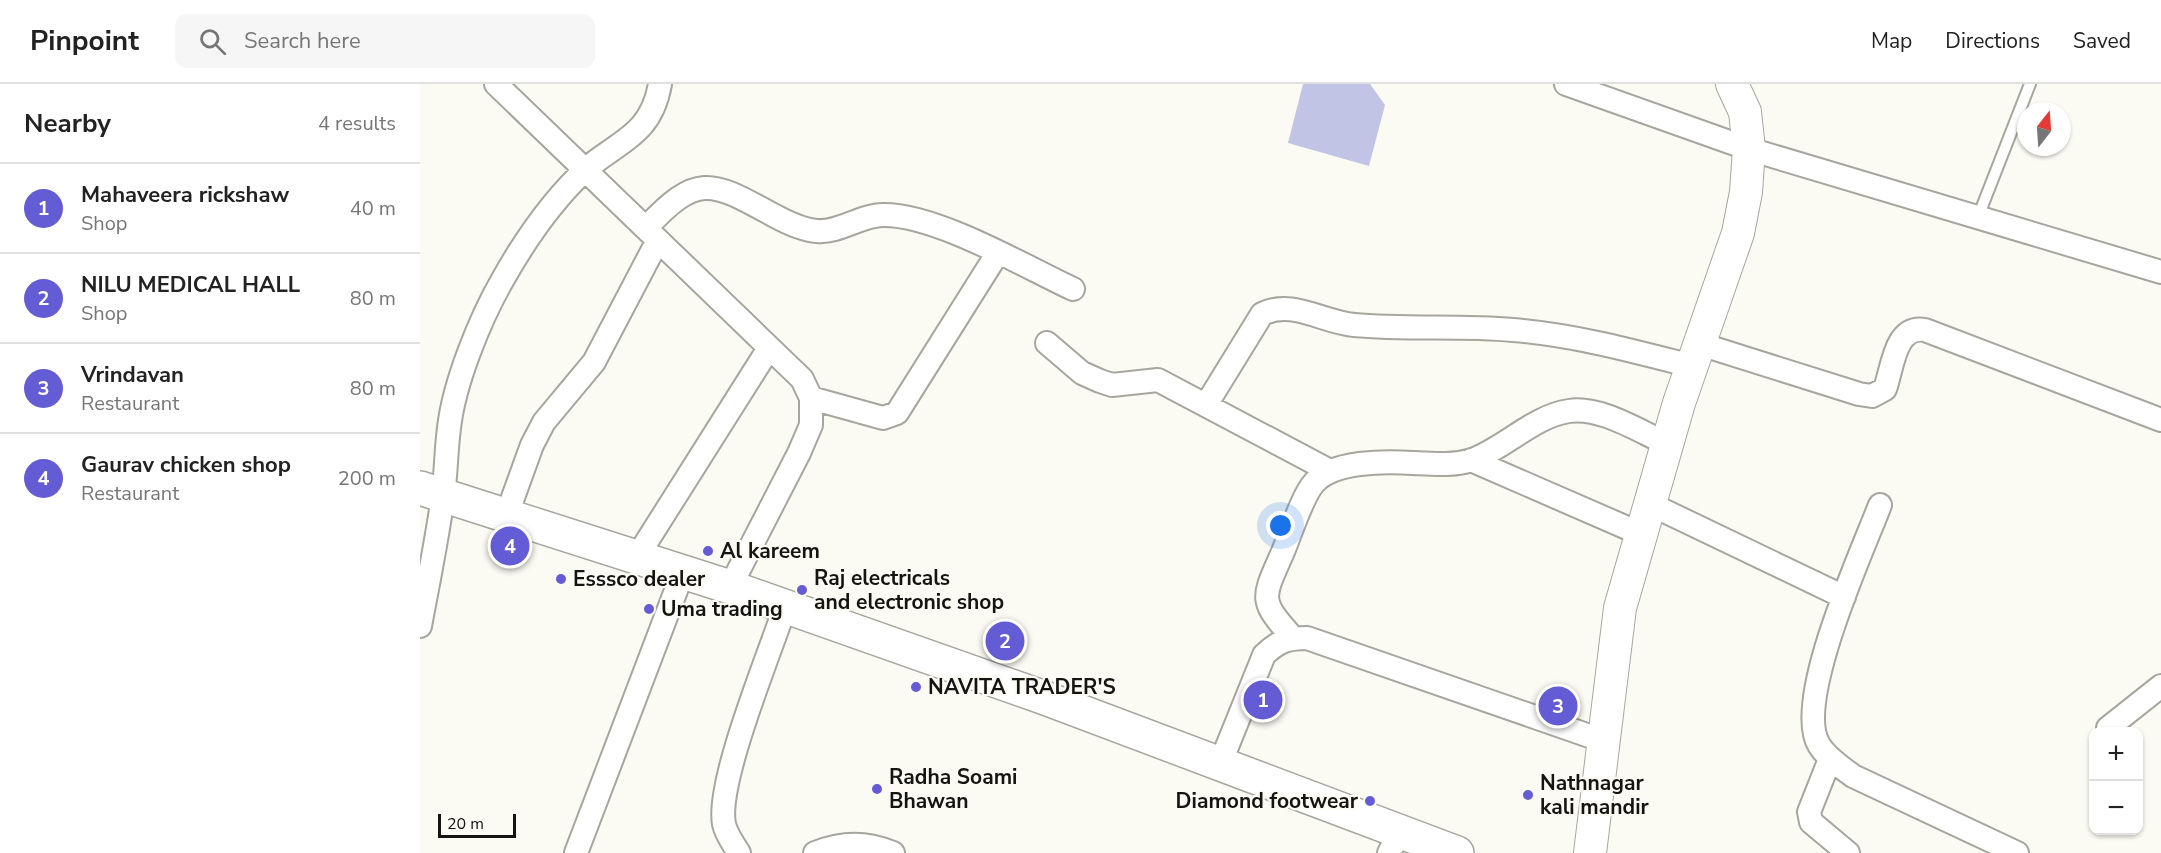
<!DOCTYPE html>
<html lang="en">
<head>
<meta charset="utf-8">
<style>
  :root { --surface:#fff; --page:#f6f6f6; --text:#222; --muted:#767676; --line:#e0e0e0; --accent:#635cd5 }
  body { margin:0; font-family:"Nunito Sans",sans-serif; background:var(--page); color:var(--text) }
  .controls { position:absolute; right:18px; bottom:18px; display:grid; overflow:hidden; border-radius:12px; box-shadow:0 2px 4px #0004 }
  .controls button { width:54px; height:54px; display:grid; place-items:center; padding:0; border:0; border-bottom:2px solid var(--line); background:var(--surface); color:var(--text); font:30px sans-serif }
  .compass { position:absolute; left:1597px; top:18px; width:54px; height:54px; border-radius:50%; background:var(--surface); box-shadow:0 2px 4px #0004; rotate:17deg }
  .scale { position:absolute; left:18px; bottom:15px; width:78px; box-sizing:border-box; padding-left:6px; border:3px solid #151412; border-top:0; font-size:16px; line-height:21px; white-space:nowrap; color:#151412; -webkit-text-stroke:4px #fcfbf3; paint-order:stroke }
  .you { position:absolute; left:861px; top:442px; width:21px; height:21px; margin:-15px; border:4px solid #fff; border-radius:50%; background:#1a73e8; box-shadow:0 0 0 9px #1a73e833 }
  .badge { display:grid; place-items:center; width:39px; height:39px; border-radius:50%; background:var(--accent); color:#fff; font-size:20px; font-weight:700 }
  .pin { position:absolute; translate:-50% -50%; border:3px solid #fff; box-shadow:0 2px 6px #0006 }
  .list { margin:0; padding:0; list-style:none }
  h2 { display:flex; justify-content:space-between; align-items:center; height:78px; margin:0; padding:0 24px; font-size:26px }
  h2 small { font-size:20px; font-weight:400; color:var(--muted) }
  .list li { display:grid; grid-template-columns:39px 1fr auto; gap:18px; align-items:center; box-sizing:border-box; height:90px; padding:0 24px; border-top:2px solid var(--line) }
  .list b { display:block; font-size:22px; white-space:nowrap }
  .list p { margin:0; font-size:20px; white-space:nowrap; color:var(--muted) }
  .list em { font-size:20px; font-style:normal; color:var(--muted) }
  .icon { flex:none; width:33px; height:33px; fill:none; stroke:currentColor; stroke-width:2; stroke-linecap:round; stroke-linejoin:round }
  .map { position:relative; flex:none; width:1741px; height:769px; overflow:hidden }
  header { display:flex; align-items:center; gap:36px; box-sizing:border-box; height:84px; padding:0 30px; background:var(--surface); border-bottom:2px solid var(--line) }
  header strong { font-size:28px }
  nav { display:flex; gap:33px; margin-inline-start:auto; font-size:21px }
  .search { width:420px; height:54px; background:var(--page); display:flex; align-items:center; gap:15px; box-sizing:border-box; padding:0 21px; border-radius:12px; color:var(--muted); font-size:22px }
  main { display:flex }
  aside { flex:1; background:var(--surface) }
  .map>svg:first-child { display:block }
</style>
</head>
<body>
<header>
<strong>Pinpoint</strong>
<div class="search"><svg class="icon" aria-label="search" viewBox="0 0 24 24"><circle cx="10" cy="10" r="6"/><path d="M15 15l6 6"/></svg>Search here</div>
<nav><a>Map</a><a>Directions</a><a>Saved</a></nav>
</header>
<main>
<aside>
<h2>Nearby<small>4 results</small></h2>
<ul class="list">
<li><span class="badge">1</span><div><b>Mahaveera rickshaw</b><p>Shop</p></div><em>40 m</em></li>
<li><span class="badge">2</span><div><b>NILU MEDICAL HALL</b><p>Shop</p></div><em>80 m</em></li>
<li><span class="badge">3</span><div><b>Vrindavan</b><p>Restaurant</p></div><em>80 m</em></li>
<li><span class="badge">4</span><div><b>Gaurav chicken shop</b><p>Restaurant</p></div><em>200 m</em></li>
</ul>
</aside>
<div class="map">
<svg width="1741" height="769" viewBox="0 0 1741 769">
  <rect width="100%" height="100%" fill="#fcfbf3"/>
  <path fill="#c1c4e5" d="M883,0h67l15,21 -16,61 -81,-23z"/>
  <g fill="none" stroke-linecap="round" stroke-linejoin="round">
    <defs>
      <path id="lane" d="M1558,133l52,-133"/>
      <path id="street" d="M76,0l306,295 9,19v27l-12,28 -69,134
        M1146,0l183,65 412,123
        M226,144c53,-57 66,-46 129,-12 13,7 28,14 42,15 22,2 44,-16 66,-16 52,-1 141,51 190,74
        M627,259l35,30 18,8 12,4 46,-5 170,90
        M1280,260l159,50 13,2 13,-7c8,-23 10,-64 40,-59l236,90
        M391,314l72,20 14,-5 100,-159
        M786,321l56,-91c30,-15 60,8 92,11 53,5 106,0 159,5 62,5 120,21 179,36
        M1051,376l170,74
        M1230,420l194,93
        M1460,421c-18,47 -87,197 -61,240 8,13 22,22 34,31l164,77
        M87,430l25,-69 12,-23 50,-60 64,-122
        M217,473l132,-209
        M0,542c8,-43 17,-86 23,-130 3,-22 3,-45 6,-68 5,-45 31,-109 54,-149 22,-39 50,-79 82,-109 33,-29 66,-34 75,-86
        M873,554c-34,-38 -31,-39 -11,-84 8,-18 20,-58 32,-71 18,-22 71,-22 99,-20 19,1 40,3 59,-3 33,-12 62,-44 97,-49 32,-5 71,21 99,33
        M1688,644l53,-42
        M1410,675l-21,53 2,10 37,31
        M800,680l44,-109c14,-14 24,-17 43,-17l297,103
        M156,769l107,-281
        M319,769c-5,-8 -13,-19 -15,-29 -8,-42 46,-171 61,-217
        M395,769c28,-11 51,-11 78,0
        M969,769l11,-22"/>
      <path id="secondary" d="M1170,769l30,-245 59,-205 59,-170 8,-41 3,-43 -4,-37 -13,-28"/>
      <path id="primary" d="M0,404l310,99 315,111 412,155"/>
    </defs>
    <use href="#lane" stroke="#a7a69e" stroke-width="14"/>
    <use href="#street" stroke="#a7a69e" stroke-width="26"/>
    <use href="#secondary" stroke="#a7a69e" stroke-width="34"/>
    <use href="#primary" stroke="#a7a69e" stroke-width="36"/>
    <use href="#lane" stroke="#fff" stroke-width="10"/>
    <use href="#street" stroke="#fff" stroke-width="22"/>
    <use href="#secondary" stroke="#fff" stroke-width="32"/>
    <use href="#primary" stroke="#fff" stroke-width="33"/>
  </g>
  <g fill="#635cd5" stroke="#fcfbf3" stroke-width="2">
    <circle cx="288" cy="467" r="6"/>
    <circle cx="141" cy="495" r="6"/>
    <circle cx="382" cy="506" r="6"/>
    <circle cx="229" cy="525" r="6"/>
    <circle cx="496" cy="603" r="6"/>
    <circle cx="457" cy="705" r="6"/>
    <circle cx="1108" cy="711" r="6"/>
    <circle cx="950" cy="717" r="6"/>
  </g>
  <g text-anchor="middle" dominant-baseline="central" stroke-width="4.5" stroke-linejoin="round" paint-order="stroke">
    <g font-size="21" font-weight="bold" fill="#151412" stroke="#fcfbf3" text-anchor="start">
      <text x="300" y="467">Al kareem</text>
      <text x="394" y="494">Raj electricals<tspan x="394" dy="24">and electronic shop</tspan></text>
      <text x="153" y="495">Esssco dealer</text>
      <text x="241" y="525">Uma trading</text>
      <text x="508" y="603">NAVITA TRADER'S</text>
      <text x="469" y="693">Radha Soami<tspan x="469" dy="24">Bhawan</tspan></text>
      <text x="1120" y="699">Nathnagar<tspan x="1120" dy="24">kali mandir</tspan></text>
      <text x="938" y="717" text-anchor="end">Diamond footwear</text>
    </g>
  </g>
</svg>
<div class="controls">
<button>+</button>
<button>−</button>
</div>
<svg class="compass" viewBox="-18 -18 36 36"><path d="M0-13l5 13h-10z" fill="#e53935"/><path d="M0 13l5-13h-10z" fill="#767676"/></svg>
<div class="scale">20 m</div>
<div class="you"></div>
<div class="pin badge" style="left:843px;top:616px">1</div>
<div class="pin badge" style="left:585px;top:557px">2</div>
<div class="pin badge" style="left:1138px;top:622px">3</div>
<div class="pin badge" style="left:90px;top:462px">4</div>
</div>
</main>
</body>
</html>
